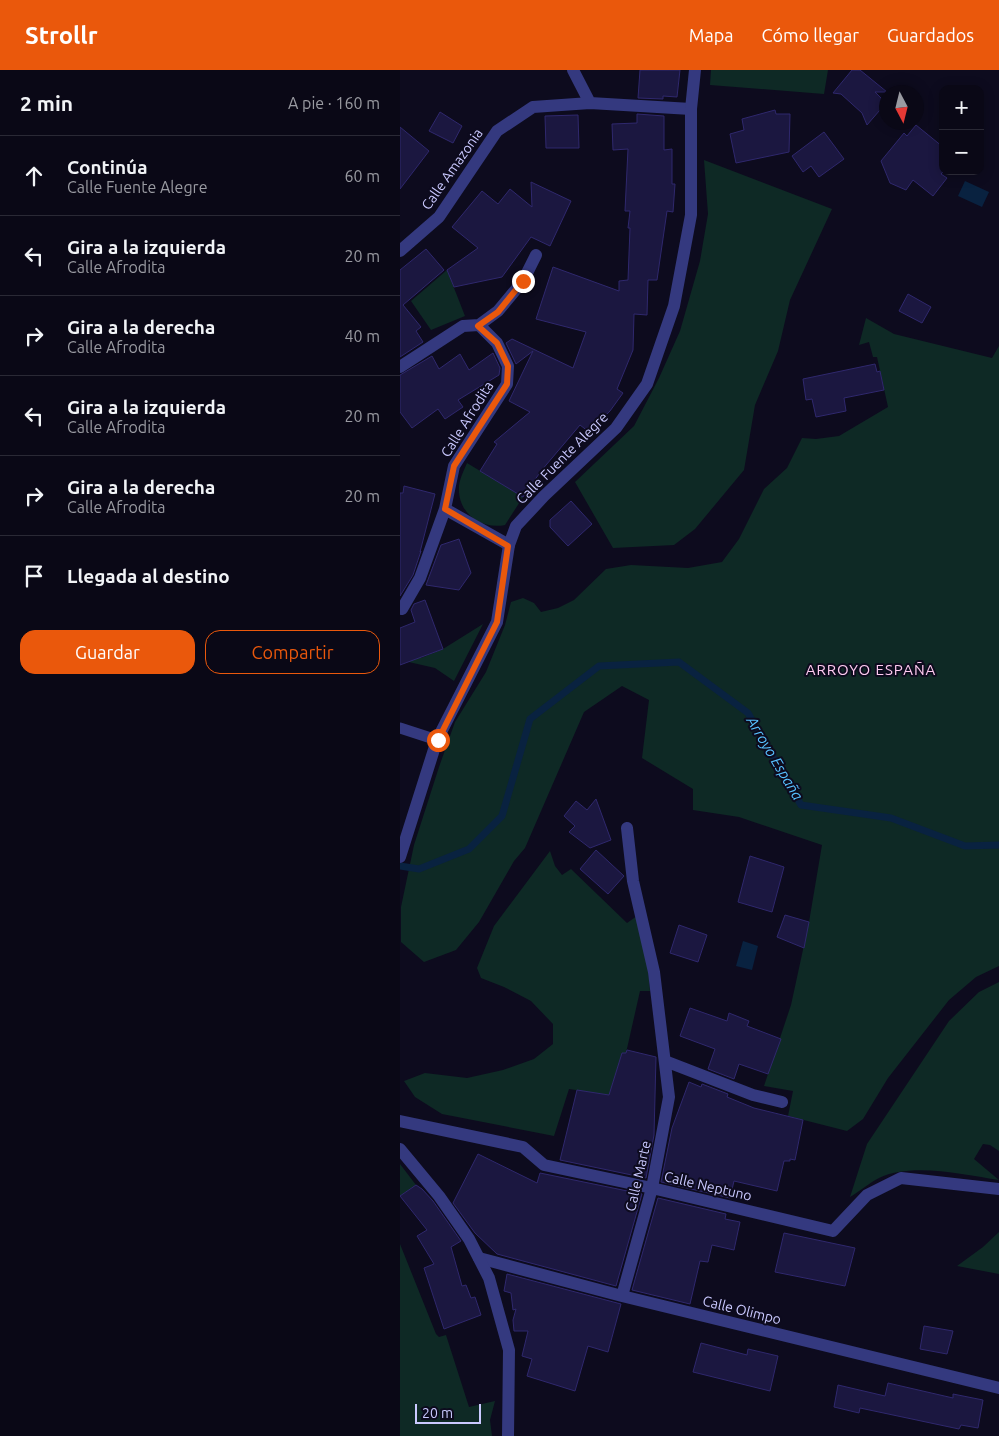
<!DOCTYPE html>
<html lang="es">
<head>
<meta charset="utf-8">
<style>
  :root { --surface:#0a0816; --page:#181623; --text:#f1f3f6; --muted:#999aa1; --line:#2a2935; --accent:#ea580c }
  body { margin:0; font-family:Ubuntu,sans-serif; background:var(--page); color:var(--text) }
  .controls { position:absolute; right:15px; top:15px; display:grid; overflow:hidden; border-radius:10px; box-shadow:0 2px 12px #0003 }
  .controls button { width:45px; height:45px; display:grid; place-items:center; padding:0; border:0; border-bottom:1px solid var(--line); background:var(--surface); color:var(--text); font:25px sans-serif }
  .compass { position:absolute; left:479px; top:15px; width:45px; height:45px; border-radius:50%; background:var(--surface); box-shadow:0 2px 12px #0003; rotate:173deg }
  .scale { position:absolute; left:15px; bottom:12px; width:66px; box-sizing:border-box; padding-left:5px; border:2px solid #cac9ff; border-top:0; font-size:14px; line-height:18px; white-space:nowrap; color:#cac9ff; -webkit-text-stroke:4px #0d0b1e; paint-order:stroke }
  .stop { position:absolute; width:15px; height:15px; margin:-11px; border:4px solid #ea580c; border-radius:50%; background:#fff }
  .stop.end { background:#ea580c; border-color:#fff; box-shadow:0 1px 5px #0008 }
  .list { margin:0; padding:0; list-style:none }
  h2 { display:flex; justify-content:space-between; align-items:center; height:65px; margin:0; padding:0 20px; font-size:21px }
  h2 small { font-size:16px; font-weight:400; color:var(--muted) }
  .list li { display:grid; grid-template-columns:32px 1fr auto; gap:15px; align-items:center; box-sizing:border-box; height:80px; padding:0 20px; border-top:1px solid var(--line) }
  .list b { display:block; font-size:19px; white-space:nowrap }
  .list p { margin:0; font-size:16px; white-space:nowrap; color:var(--muted) }
  .list em { font-size:16px; font-style:normal; color:var(--muted) }
  .actions { display:flex; gap:10px; padding:15px 20px }
  .actions a { flex:1; padding:11px 0; border:1px solid var(--accent); border-radius:15px; text-align:center; font-size:18px; color:var(--accent) }
  .actions .main { background:var(--accent); color:#fff }
  .icon { flex:none; width:28px; height:28px; fill:none; stroke:currentColor; stroke-width:2; stroke-linecap:round; stroke-linejoin:round }
  .map { position:relative; flex:none; width:599px; height:1366px; overflow:hidden }
  header { display:flex; align-items:center; gap:30px; box-sizing:border-box; height:70px; padding:0 25px; background:var(--accent); color:#fff }
  header strong { font-size:24px }
  nav { display:flex; gap:28px; margin-inline-start:auto; font-size:18px }
  main { display:flex }
  aside { flex:1; background:var(--surface) }
  .map>svg:first-child { display:block }
</style>
</head>
<body>
<header>
<strong>Strollr</strong>
<nav><a>Mapa</a><a>Cómo llegar</a><a>Guardados</a></nav>
</header>
<main>
<aside>
<h2>2 min<small>A pie · 160 m</small></h2>
<ul class="list">
<li><svg class="icon" aria-label="ahead" viewBox="0 0 24 24"><path d="M12 20V5M6 11l6-6 6 6"/></svg><div><b>Continúa</b><p>Calle Fuente Alegre</p></div><em>60 m</em></li>
<li><svg class="icon" aria-label="left" viewBox="0 0 24 24"><path d="M17 20v-9H6M10 6l-5 5 5 5"/></svg><div><b>Gira a la izquierda</b><p>Calle Afrodita</p></div><em>20 m</em></li>
<li><svg class="icon" aria-label="right" viewBox="0 0 24 24"><path d="M7 20v-9h11M14 6l5 5-5 5"/></svg><div><b>Gira a la derecha</b><p>Calle Afrodita</p></div><em>40 m</em></li>
<li><svg class="icon" aria-label="left" viewBox="0 0 24 24"><path d="M17 20v-9H6M10 6l-5 5 5 5"/></svg><div><b>Gira a la izquierda</b><p>Calle Afrodita</p></div><em>20 m</em></li>
<li><svg class="icon" aria-label="right" viewBox="0 0 24 24"><path d="M7 20v-9h11M14 6l5 5-5 5"/></svg><div><b>Gira a la derecha</b><p>Calle Afrodita</p></div><em>20 m</em></li>
<li><svg class="icon" aria-label="arrive" viewBox="0 0 24 24"><path d="M6 21V4h12l-3 4 3 4H6"/></svg><div><b>Llegada al destino</b></div></li>
</ul>
<div class="actions"><a class="main">Guardar</a><a>Compartir</a></div>
</aside>
<div class="map">
<svg width="599" height="1366" viewBox="0 0 599 1366">
  <rect width="100%" height="100%" fill="#0d0b1e"/>
  <path fill="#0e2925" d="M311,0h117l-4,24 -114,-9z
    M304,90l128,49 -42,91 -12,51 -23,54 -11,65 -49,59 -21,16 -61,3 -38,-66 59,-56 25,-48 21,-47 20,-70 8,-47z
    M47,200l18,46 -34,14 -20,-29z
    M466,248l28,16 98,24 7,-12v620l-23,11 -27,23 -61,78 -25,41 -16,12 -59,-15 5,-25 -29,-5 27,-81 18,-83 13,-77 -83,-28 -46,-7v-21l-51,-31 7,-58 -27,-14 -38,26 -59,136 -11,13 -35,61 -23,28 -32,12 -23,-20v-35l13,-62 25,-78 16,-45 31,-50 19,-47 6,-23 12,-4 11,5 7,9 17,-4 16,-8 32,-31 25,-4 57,3 34,-6 17,-23 25,-50 23,-21 15,-30 14,1 23,-3 49,-29 -11,-50h-4l-4,-15 -10,3z
    M67,393l56,34 -18,28c-25,5 -48,-13 -46,-39 1,-8 5,-16 8,-23z
    M83,554l-29,57 -19,-13 -35,-8v-8l21,6 22,-9z
    M150,781l5,15 7,9 9,-6 56,54 10,-7 11,51 2,24h-10l-14,62h-4l-13,42 -40,-6 -15,47 -112,-22 -27,-17 -11,-16 21,-8 42,5 36,-8 31,-11 19,-15v-20l-22,-23 -27,-14 -23,-9 -4,-10 17,-42z
    M599,912v169l-9,-6 -7,-1 -9,15 25,21c-34,-5 -87,-18 -120,-2 -10,5 -19,13 -29,19l17,-53 82,-123 30,-29z
    M0,1094l16,21 -16,11z
    M599,1162v42l-42,-8 26,-19z
    M0,1174l36,90 3,3 7,-2 23,72 26,-6 -5,19 2,16h-92z"/>
  <path fill="#092240" d="M565,111l24,11 -7,15 -24,-11z
    M343,871l15,5 -6,24 -16,-4z"/>
  <g fill="none" stroke-linecap="round" stroke-linejoin="round">
    <path stroke="#092240" stroke-width="7" d="M0,796l19,3 50,-20 33,-33 28,-97 69,-53 80,-4 69,51 53,92 90,13 74,28 34,-1"/>
  </g>
  <path fill="#1b1740" stroke="#2f286d" d="M240,0h40l-3,27 -14,-1v3l-25,-1z
    M452,0h8l27,22h-12l11,11 -19,22 -5,-12 -21,-19 -8,-1z
    M375,40l1,4h14l-1,38 -53,11 -6,-29 14,-4 -2,-11z
    M40,42l22,14 -9,17 -24,-12z
    M237,44l27,2v34l8,-1v35h3l-2,28 -6,-1 -10,69h-9l-1,35 -13,-1 -1,36 -16,39 6,4 -13,18 -21,21 -9,-7 -39,46 -18,26 -43,-26 17,-27 -3,-2 36,-30 -21,-11 24,-50 -17,13 -10,-21 6,-4 61,29 13,-36 -50,-13 17,-52 66,24v-10l9,-1 2,-52h-2l2,-17h-5l3,-62 -15,1 -1,-26 25,-1z
    M178,45l1,33h-33l-1,-32z
    M516,55l27,22v25l-2,2 6,4 -14,18 -20,-16 -7,10 -16,-7 -9,-22 23,-28 3,3z
    M0,57l29,24 -29,38z
    M424,62l20,27 -25,18 -8,-11 -8,6 -11,-16z
    M131,112l40,19 -21,45 -19,-9 -29,40 -48,10 -7,-17 31,-22 -26,-21 30,-36 16,13 12,-15 22,18z
    M26,179l18,21 -41,35 18,22 -5,4 7,11 -23,15v-87z
    M508,224l23,13 -9,16 -23,-12z
    M93,283l7,15 -1,7 -41,25 5,7 -18,12 -7,-10 -26,19 -12,-16v-37l32,-19 7,13 21,-15 9,16z
    M475,294l2,8 3,-1 4,19 -40,8 2,13 -30,6 -4,-18 -6,1 -3,-21z
    M4,416l31,8 -15,58 1,-1 -8,24 -13,21v-103h3z
    M171,431l21,23 -24,22 -18,-19v-7z
    M59,469l12,34 -12,17 -33,-5 15,-40z
    M25,530l18,49 -43,16v-37l15,-6 -4,-12 3,-6z
    M196,729l15,41 -21,8 -21,-16 6,-6 -11,-10 12,-15 11,9z
    M196,780l28,26 -16,18 -28,-25z
    M350,786l34,11 -12,45 -34,-10z
    M385,845l24,7 -5,26 -27,-11z
    M279,855l28,10 -9,27 -28,-9z
    M290,938l37,13 2,-8 20,8 -2,5 34,13 -13,35 -29,-10 -5,15 -26,-10 7,-20 -35,-13z
    M227,980l29,7 -2,78 -8,43 -86,-18 17,-70 32,5 13,-42h4z
    M289,1012l12,5 1,-3 26,10 -1,3 27,11 49,12 -8,40 -5,-1v2h-6l-7,30 -43,-10 -4,17 -69,-16 11,-54z
    M78,1084l59,29 3,-10 102,21 -26,92 -119,-32 -22,-21 -22,-30z
    M16,1115l6,4 11,12 28,40 -10,6 11,39 4,-1 5,13 4,-1 6,18 -37,14 -20,-61 10,-4 -17,-28 10,-6 -27,-34z
    M258,1128l68,16 -1,5 15,3 -6,28 -22,-5 -4,17 -8,-1 -10,43 -58,-14z
    M384,1163l71,15 -10,38 -70,-14z
    M107,1204l114,30 -13,48 -20,-6 -13,45 -48,-15 5,-17 -10,-3 6,-25h-14l-1,-11 3,-11 -3,1 -2,-17 -7,-2z
    M524,1256l29,5 -6,23 -27,-5z
    M301,1273l46,12 1,-6 30,7 -8,35 -77,-19z
    M488,1313l65,15v-4l30,6 -5,28 -17,-3 -2,4 -99,-21 -1,5 -25,-6 4,-22 47,11z"/>
  <g fill="none" stroke-linecap="round" stroke-linejoin="round">
    <path stroke="#34397f" stroke-width="11" d="M0,658l37,12"/>
    <path stroke="#34397f" stroke-width="12" d="M173,0l17,33
      M0,181l39,-34 58,-86 36,-24 57,-4 101,6
      M79,255l19,-14 25,-30 13,-26
      M0,297l63,-41 16,-1 18,18 11,23 -1,18 -53,82 -9,43 64,36
      M2,539l18,-31 25,-69
      M265,991l88,34 29,7
      M0,1051l123,26 21,18 108,23 181,43 34,-36 34,-17 98,11
      M79,1188l143,38 377,92
      M222,1226l30,-108 17,-91 -15,-125 -21,-91 -6,-53"/>
    <path stroke="#34397f" stroke-width="12" d="M0,787l37,-117 60,-118 12,-77 7,-19 28,-30 72,-68 31,-44 27,-78 17,-91v-106l4,-39
      M0,1079l39,47 30,43 20,39 20,72 -1,86"/>
  </g>
  <g fill="none" stroke-linecap="round" stroke-linejoin="round">
    <path stroke="#ea580c" stroke-width="6" d="M38,670l59,-118 11,-76 -63,-37 9,-43 53,-82 1,-18 -11,-23 -19,-17 20,-14 25,-31"/>
  </g>
  <g text-anchor="middle" dominant-baseline="central" stroke-width="4" stroke-linejoin="round" paint-order="stroke">
    <g font-size="14" fill="#cac9ff" stroke="#0d0b1e">
      <text transform="translate(52 99) rotate(-55)">Calle Amazonia</text>
      <text transform="translate(67 349) rotate(-58)">Calle Afrodita</text>
      <text transform="translate(162 388) rotate(-45)">Calle Fuente Alegre</text>
      <text transform="translate(238 1106) rotate(-77)">Calle Marte</text>
      <text transform="translate(308 1116) rotate(13)">Calle Neptuno</text>
      <text transform="translate(342 1240) rotate(14)">Calle Olimpo</text>
    </g>
    <g font-size="15" letter-spacing="1" fill="#ffcbf1" stroke="#0d0b1e">
      <text x="471" y="599">ARROYO ESPAÑA</text>
    </g>
    <g font-size="15" font-style="italic" fill="#57c1ff" stroke="#0d0b1e">
      <text transform="translate(375 688) rotate(59)">Arroyo España</text>
    </g>
  </g>
</svg>
<div class="controls">
<button>+</button>
<button>−</button>
</div>
<svg class="compass" viewBox="-18 -18 36 36"><path d="M0-13l5 13h-10z" fill="#e53935"/><path d="M0 13l5-13h-10z" fill="#999aa1"/></svg>
<div class="scale">20 m</div>
<div class="stop" style="left:38px;top:670px"></div>
<div class="stop end" style="left:123px;top:211px"></div>
</div>
</main>
</body>
</html>
